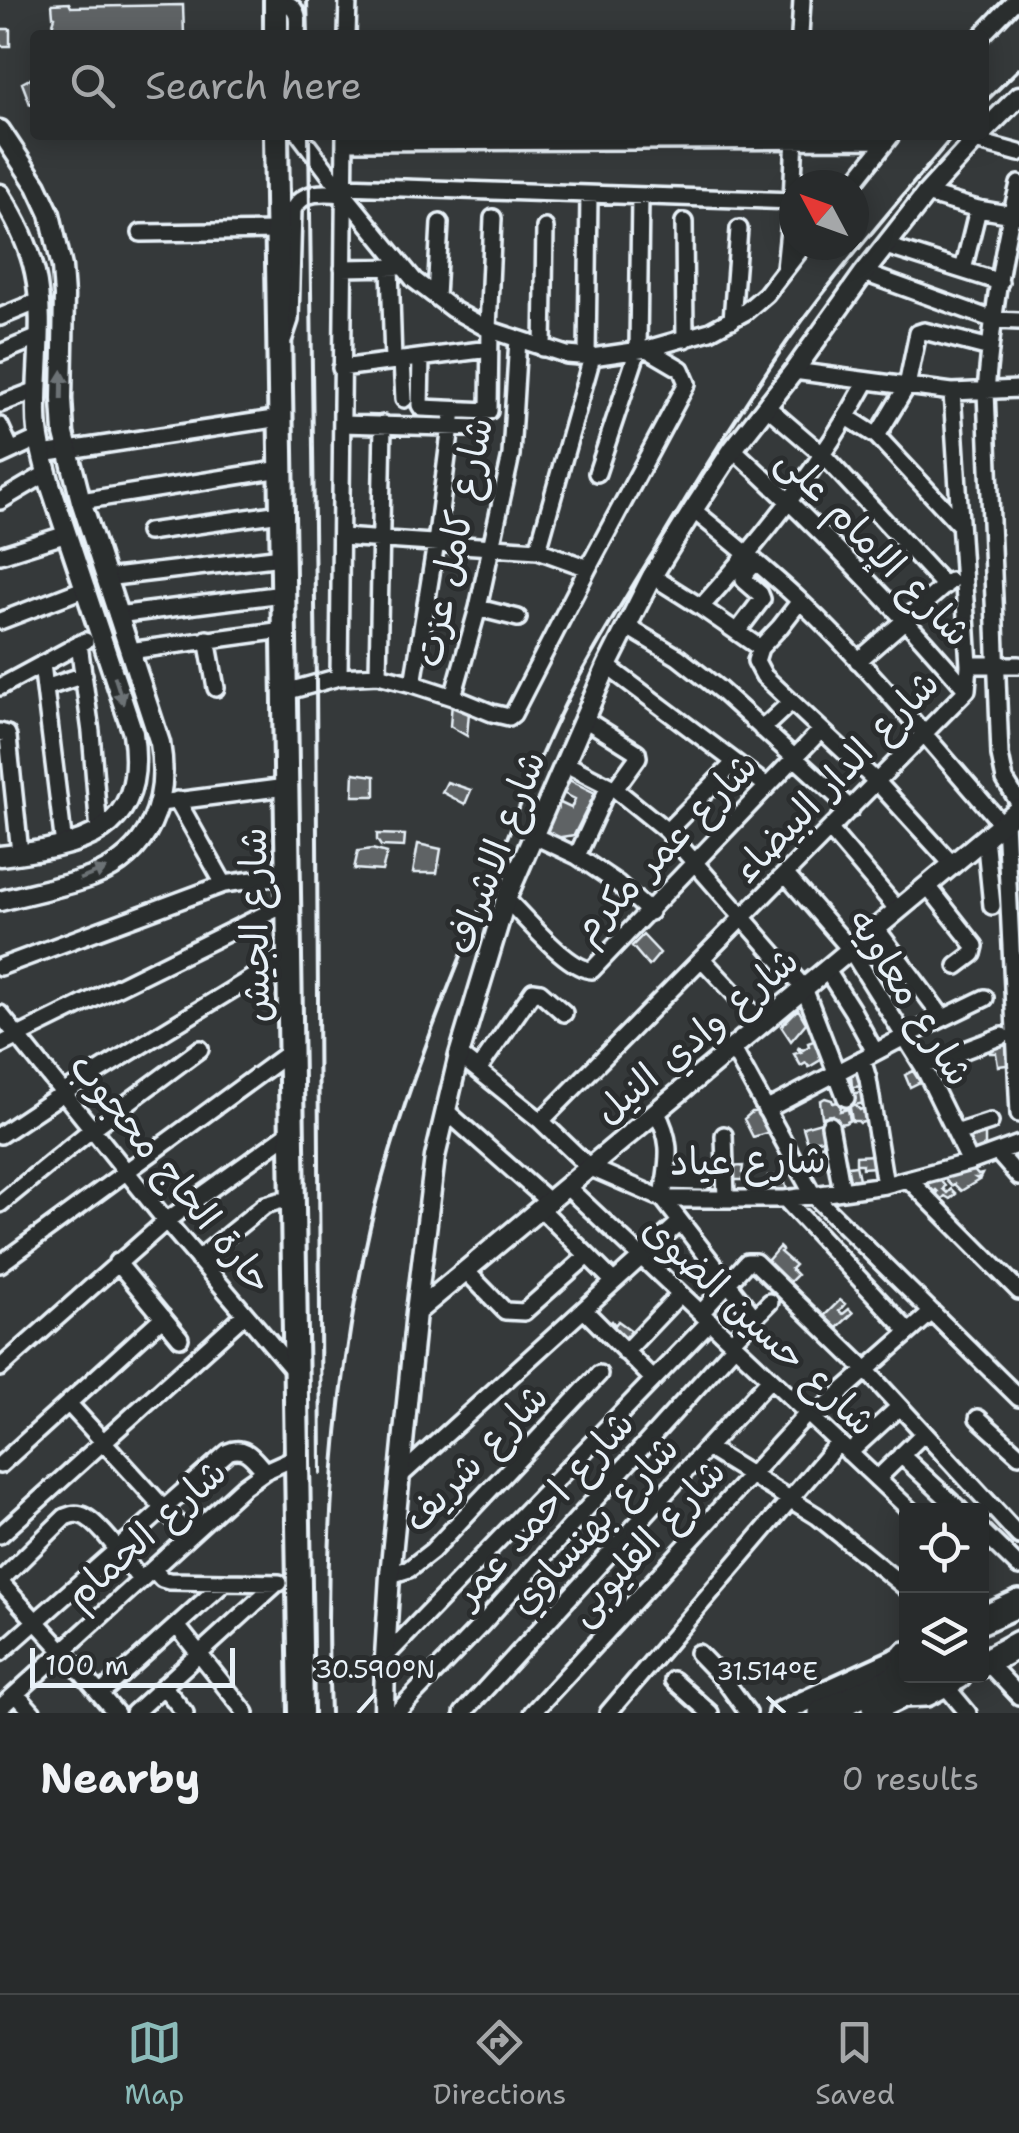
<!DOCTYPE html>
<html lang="en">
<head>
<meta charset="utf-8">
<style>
  :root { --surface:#282b2c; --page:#303334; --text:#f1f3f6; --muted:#a5a7a9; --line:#444748; --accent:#8bbbb9 }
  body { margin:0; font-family:"Shantell Sans","Playpen Sans Arabic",sans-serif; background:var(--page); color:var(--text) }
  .controls { position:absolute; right:30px; bottom:30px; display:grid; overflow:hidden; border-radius:10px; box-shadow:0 5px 25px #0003 }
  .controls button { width:90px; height:90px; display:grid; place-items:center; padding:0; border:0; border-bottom:2px solid var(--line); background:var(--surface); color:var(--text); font:50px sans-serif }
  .compass { position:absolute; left:779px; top:170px; width:90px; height:90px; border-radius:50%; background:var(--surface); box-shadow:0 5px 25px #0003; rotate:311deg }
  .scale { position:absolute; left:30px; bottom:25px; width:205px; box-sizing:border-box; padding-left:10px; border:5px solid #e8f1f8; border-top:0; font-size:28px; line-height:35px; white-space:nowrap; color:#e8f1f8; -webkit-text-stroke:8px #2a2d2e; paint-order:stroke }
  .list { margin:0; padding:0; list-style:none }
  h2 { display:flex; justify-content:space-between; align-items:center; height:130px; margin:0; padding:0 40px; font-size:42px }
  h2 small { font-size:32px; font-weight:400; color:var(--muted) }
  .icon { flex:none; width:55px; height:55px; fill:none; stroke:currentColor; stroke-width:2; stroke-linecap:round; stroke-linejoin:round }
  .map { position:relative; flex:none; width:1019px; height:1713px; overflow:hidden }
  .search { position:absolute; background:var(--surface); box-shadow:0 5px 25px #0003; left:30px; right:30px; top:30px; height:110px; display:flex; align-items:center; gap:25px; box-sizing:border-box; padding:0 35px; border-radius:10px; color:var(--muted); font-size:38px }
  .sheet { height:280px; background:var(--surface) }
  nav { display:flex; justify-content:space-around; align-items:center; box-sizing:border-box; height:140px; border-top:2px solid var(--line); background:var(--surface); font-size:28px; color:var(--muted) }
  nav a { display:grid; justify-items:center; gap:5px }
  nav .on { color:var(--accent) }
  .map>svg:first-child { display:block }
</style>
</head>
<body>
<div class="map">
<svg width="1019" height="1713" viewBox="0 0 1019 1713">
  <rect width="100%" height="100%" fill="#35393a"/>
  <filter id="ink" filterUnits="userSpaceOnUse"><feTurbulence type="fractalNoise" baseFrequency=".01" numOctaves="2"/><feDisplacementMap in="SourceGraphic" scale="20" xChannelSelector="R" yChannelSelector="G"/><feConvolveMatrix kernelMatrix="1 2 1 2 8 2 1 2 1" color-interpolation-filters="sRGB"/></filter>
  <g filter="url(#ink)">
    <path fill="#5f6365" stroke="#e8f1f8" stroke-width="2.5" d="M69,3l2,4 112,-2 1,30h-129l-3,-9 3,-9 -2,-1 -1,-12z
      M0,29h10v17h-10z
      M35,76v26l-5,2 -8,-21z
      M452,703l17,9 -2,24 -17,-10z
      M354,773l21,3v20h-22z
      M569,780l26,13 -21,42 -19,3 -16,-8 15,-30 17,8 4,-9 -12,-6z
      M447,782l24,8 -6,14 -23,-12z
      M377,834l28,1 -1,12 -23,-1 -4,-6z
      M418,844l23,5 -4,24h-24z
      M372,849l15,4 -5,18 -28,-2 4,-18z
      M643,935l17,18 -11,13 -17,-20z
      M798,1009l8,14 -15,18 -10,-15z
      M816,1040l8,18 -15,9 -3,-4 -5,3 -7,-12 7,-2 -3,-3 1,-2 4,3 6,-4 -1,-3z
      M1013,1045l2,19 -17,2 -2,-13h-6l-1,-6z
      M863,1067l2,6 -5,7 6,1 1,5 -15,1 -1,-12z
      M913,1071l7,11 -10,5 -5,-12z
      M868,1090v12l-13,3 5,5 9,-4 2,14 -11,3 -2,-2h-6l-4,-26z
      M825,1098l7,2 1,3 9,-2 -2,10 8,-2 2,11 -5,3 -12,2v-10l-11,2 -2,-16z
      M761,1111l9,21 -17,5 -9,-18 8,-7z
      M821,1122l5,17 -19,2 -4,-14z
      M982,1133h3v19l-11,3 -7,-16z
      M826,1143l2,21 -11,3 -7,-18z
      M875,1155v12l-13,1v-4h-6v-8z
      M856,1165l3,14 -17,2 -1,-14z
      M743,1166l-1,7 5,1v6h-15l-4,-13z
      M971,1167l7,8 4,-1 -2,4h-4l3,2 -18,11 -7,-7 -3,2 -9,-10z
      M768,1176h7l-1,8 11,-1 3,11 -19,1z
      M938,1178l7,8 -2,3 4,4 4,-4 5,5 -6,5 -5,-3 -3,3 4,4 -3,3 -8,-9 3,-5 -2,-2 -6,6 -10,-15z
      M779,1247l3,3 -2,2 15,13 -4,4 6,6 -12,12 -22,-21z
      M840,1300l5,4 -6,7 4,3 6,-5 4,4 -16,15 -10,-7 -3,3 -4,-4z
      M612,1321l3,4 3,-4 18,13 -11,13 -6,-8 3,-4 -4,-2 -4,2 -8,-8z"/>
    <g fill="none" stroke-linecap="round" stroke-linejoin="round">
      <defs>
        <path id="minor" d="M279,0c21,7 19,16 18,35
          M347,35l1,-35
          M800,35l2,-35
          M982,35l34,-35
          M300,135l33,44 11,7 450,15
          M975,141l44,12
          M345,142l542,-2
          M1019,184c-18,67 -27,138 -33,207l14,364 5,25 14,23
          M852,185l38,-48
          M926,194l52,15 41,7
          M684,222l1,117
          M141,233l135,-2
          M886,246l114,36
          M390,267l3,94
          M343,268l56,-1
          M785,269l7,-68 3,-66
          M963,270l15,-61
          M864,273l130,47 25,1
          M436,297l4,-74
          M0,317l39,-16
          M732,320l7,-91
          M488,329l5,-111
          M284,338l6,-18 3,-110c9,-20 32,-18 51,-16l70,86 38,29 36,20 79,26 25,2 55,-8 63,-18 35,-19 21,-18 38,-49
          M543,348l2,-120
          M0,353l39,-16
          M587,356l2,-161
          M421,358l-1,47 2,3 67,3 1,-81
          M402,360l2,39
          M341,368l148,-19
          M794,371l158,21 67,-3
          M0,404l37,-14
          M766,406l57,49 122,131
          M847,417l30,19 83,89
          M342,424l138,4
          M0,426l11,24
          M877,436l30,-50 11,-53 6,-2 66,17
          M733,449c83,76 161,156 234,241
          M42,454l238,-36
          M0,456l39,-18
          M597,473l41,-123 2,-154
          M0,501l47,-28
          M81,501l200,-32
          M693,510c36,29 72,58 106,90 73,69 136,148 202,223
          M148,532l133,-19
          M341,537l197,13 50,18
          M538,550l54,-193
          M0,555l67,-21
          M652,576l49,31 59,41 -4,13 8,15 114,107 74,81
          M105,578l177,-21
          M701,607c63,-70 121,-143 166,-226
          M478,608l40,10
          M117,615l166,-21
          M0,621l86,-33
          M626,626l52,31 42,33 131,119
          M737,632l25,-33 -2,-5 -16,-14 3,-8 9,-10
          M207,639l9,49
          M79,644l12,88 8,100
          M760,648l20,-21 20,-26
          M129,651l154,-21
          M858,661l92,-80
          M42,664l22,182
          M969,665h50
          M607,666l160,120
          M378,675l5,-251
          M339,677l6,-542
          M413,684l23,-141 17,-133
          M0,687l85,-46
          M45,688l39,-13
          M285,692l54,-15 39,-2 35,9 40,13 39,16 17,4 4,-3 75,-146 99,-185 -6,-14 -34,-20
          M453,697l25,-89 33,-153 7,-116
          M583,718l54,34 1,5 -23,32
          M762,729l29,-27
          M0,732l7,2 1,3 12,116
          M564,763l51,26 52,42 137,157 42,110
          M177,800l47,84
          M160,803l126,-16
          M1005,820l14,294
          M667,831l68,-69
          M831,831l67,79
          M532,835l45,21 40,27 33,29
          M985,836l7,70
          M577,856l32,-70
          M786,875l64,74 73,117 47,96
          M927,885l48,61 -2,8 -16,12
          M506,899c19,18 62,71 86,71l229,-240
          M876,928l67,90
          M702,959l60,64
          M0,967l224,-83 64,-9
          M826,969l26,41 23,42
          M0,1014l166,207 129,151
          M0,1045l288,-142
          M732,1047l81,148 206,203
          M459,1055l82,66 48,46 74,32h122l100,-14 85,-23 49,-18
          M862,1059l6,20 17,106
          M923,1066l79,-30
          M478,1070l55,-79 7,1 24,21
          M445,1110l103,91
          M766,1110l138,-73 81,-39
          M656,1111c19,35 11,51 7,88l92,119
          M541,1121l426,-431 2,-25 -17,-273
          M830,1125l12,66
          M956,1133l34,-11
          M0,1135l63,-42 226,-138
          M724,1135l2,64
          M998,1153l21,24
          M908,1179l111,112
          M665,1181l38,1
          M566,1186l344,324
          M785,1199l124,133
          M0,1204l92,-75 108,-80
          M540,1208l74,74
          M198,1259l67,-54 14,-4h14
          M117,1262l63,76
          M0,1264l291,-213
          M465,1270l40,41 19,1 63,-56
          M584,1310l69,69
          M701,1313l46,-51h8l111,108 153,166
          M731,1342l39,-40
          M625,1352l55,-58
          M0,1368l166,-147 126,-90
          M68,1403l121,133
          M812,1418l120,-106
          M978,1418l41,37
          M707,1448l110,68 89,72
          M849,1453l50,-46
          M901,1455l59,55
          M0,1465l163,-148
          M399,1477l281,-255
          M877,1479l47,-46
          M982,1531l37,36
          M0,1535l245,-221
          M153,1569l9,10 7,2 110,2
          M390,1575l19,-6 23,-18 167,-177
          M0,1581l65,-64c6,-2 9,-4 16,-2 17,4 48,50 59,65
          M0,1582l63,69 53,62
          M177,1626l69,87
          M0,1653l228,-201c18,-8 26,8 37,19
          M698,1653l27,28 23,32
          M385,1657l325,-336
          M986,1661l33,35
          M673,1680l37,33
          M943,1683l25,30
          M163,1686l22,27
          M16,1694l17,19
          M100,1694l125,-112
          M0,1708l244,-222 21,-15 31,-14
          M134,1713l143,-130
          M396,1713l86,-89 253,-279
          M463,1713l307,-334
          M532,1713l275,-299
          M608,1713l230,-270"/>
        <path id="tertiary" d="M0,130l37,56 13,28 12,53 2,29 -2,103 2,35 17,67 79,242c10,57 -10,112 -69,134 -29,10 -61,16 -91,24
          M984,131l35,-35
          M0,194c15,24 29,50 35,79 10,46 1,94 2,141 0,24 7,47 13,70l83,249c15,102 -52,113 -133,123
          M416,1312l603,-503
          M384,1713l1,-56 5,-82 26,-263 19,-155 24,-102 47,-156 101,-233 45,-90 41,-66 40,-61 61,-78 70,-98 62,-79 54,-59"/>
        <path id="secondary" d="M779,1713l127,-58"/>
        <path id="primary" d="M276,0v35
          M276,135l25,1578"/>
        <path id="trunk" d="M982,1620l37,-17
          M982,1664l37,-20
          M876,1707l27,-13 23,-1 32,-17
          M822,1713l76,-36 8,-13v-9"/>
      </defs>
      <use href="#minor" stroke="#e8f1f8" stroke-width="22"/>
      <use href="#tertiary" stroke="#e8f1f8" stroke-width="25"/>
      <use href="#secondary" stroke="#e8f1f8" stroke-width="28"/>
      <use href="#primary" stroke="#e8f1f8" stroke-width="30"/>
      <use href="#trunk" stroke="#e8f1f8" stroke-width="32"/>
      <use href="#minor" stroke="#2a2d2e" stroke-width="15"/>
      <use href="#tertiary" stroke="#2a2d2e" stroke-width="18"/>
      <use href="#secondary" stroke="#2a2d2e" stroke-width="20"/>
      <use href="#primary" stroke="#2a2d2e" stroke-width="22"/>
      <use href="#trunk" stroke="#2a2d2e" stroke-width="25"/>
      <path stroke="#e8f1f8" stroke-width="4" d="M307,0l1,35
        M984,103l35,-34
        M309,135l7,547 5,791
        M330,1713c-7,-163 4,-327 40,-486 22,-96 58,-190 95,-281 33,-84 64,-170 104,-250 27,-52 58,-101 89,-151 42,-70 84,-139 131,-206 51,-71 109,-137 165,-204"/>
    </g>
    <defs><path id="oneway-solid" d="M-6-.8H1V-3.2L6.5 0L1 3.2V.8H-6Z" transform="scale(2.5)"/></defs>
    <g fill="#6c7275">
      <use href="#oneway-solid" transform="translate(62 385) rotate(-89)"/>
      <use href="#oneway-solid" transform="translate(119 690) rotate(72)"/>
      <use href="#oneway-solid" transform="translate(93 874) rotate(-22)"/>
    </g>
  </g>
  <path fill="none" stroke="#e8f1f8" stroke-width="4" d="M767,1697l18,16M358,1713l17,-19"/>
  <g text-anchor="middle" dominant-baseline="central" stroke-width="10" stroke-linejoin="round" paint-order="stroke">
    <g font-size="38" fill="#e8f1f8" stroke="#2a2d2e">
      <text transform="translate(453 542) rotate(-78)">شارع كامل عزت</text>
      <text transform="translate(875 546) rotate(46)">شارع الإمام على</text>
      <text transform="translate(835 776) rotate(-46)">شارع الدار البيضاء</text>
      <text transform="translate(664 847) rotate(-46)">شارع عمر مكرم</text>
      <text transform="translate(495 852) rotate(-69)">شارع الاشراف</text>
      <text transform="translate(254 925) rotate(-91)">شارع الجيش</text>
      <text transform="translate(911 997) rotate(58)">شارع معاويه</text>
      <text transform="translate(696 1035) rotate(-40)">شارع وادي النيل</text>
      <text transform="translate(748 1160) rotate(-1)">شارع عياد</text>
      <text transform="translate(172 1173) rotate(51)">حارة الحاج محجوب</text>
      <text transform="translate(760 1325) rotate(43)">شارع حسين الضوى</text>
      <text transform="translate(475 1457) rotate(-46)">شارع شريف</text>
      <text transform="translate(543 1508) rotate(-48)">شارع احمد عمر</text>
      <text transform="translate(593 1524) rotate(-47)">شارع بهنساوي</text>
      <text transform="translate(145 1533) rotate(-42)">شارع الحمام</text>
      <text transform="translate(646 1541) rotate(-47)">شارع القليوبى</text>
    </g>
  </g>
  <g font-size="25" text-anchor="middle" fill="#e8f1f8" stroke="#2a2d2e" stroke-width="10" stroke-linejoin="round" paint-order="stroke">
    <text x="375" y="1678">30.590°N</text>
    <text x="767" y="1680">31.514°E</text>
  </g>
</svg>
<div class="controls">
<button><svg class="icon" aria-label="locate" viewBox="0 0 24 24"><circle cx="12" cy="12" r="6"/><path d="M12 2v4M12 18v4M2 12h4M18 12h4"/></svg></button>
<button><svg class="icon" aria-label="layers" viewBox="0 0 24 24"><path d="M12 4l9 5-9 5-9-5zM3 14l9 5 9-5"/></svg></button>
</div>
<svg class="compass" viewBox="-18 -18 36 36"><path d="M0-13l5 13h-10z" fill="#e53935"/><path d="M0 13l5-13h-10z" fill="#a5a7a9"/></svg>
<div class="scale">100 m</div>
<div class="search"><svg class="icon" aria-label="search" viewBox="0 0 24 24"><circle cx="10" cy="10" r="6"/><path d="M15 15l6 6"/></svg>Search here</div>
</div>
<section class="sheet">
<h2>Nearby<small>0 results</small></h2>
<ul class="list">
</ul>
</section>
<nav>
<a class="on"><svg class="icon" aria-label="map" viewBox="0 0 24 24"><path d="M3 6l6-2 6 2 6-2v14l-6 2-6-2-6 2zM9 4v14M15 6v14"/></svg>Map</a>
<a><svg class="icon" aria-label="directions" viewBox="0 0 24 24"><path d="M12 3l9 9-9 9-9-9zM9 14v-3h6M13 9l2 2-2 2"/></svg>Directions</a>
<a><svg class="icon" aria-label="saved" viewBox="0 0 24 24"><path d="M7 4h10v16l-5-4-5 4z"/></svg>Saved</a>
</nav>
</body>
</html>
